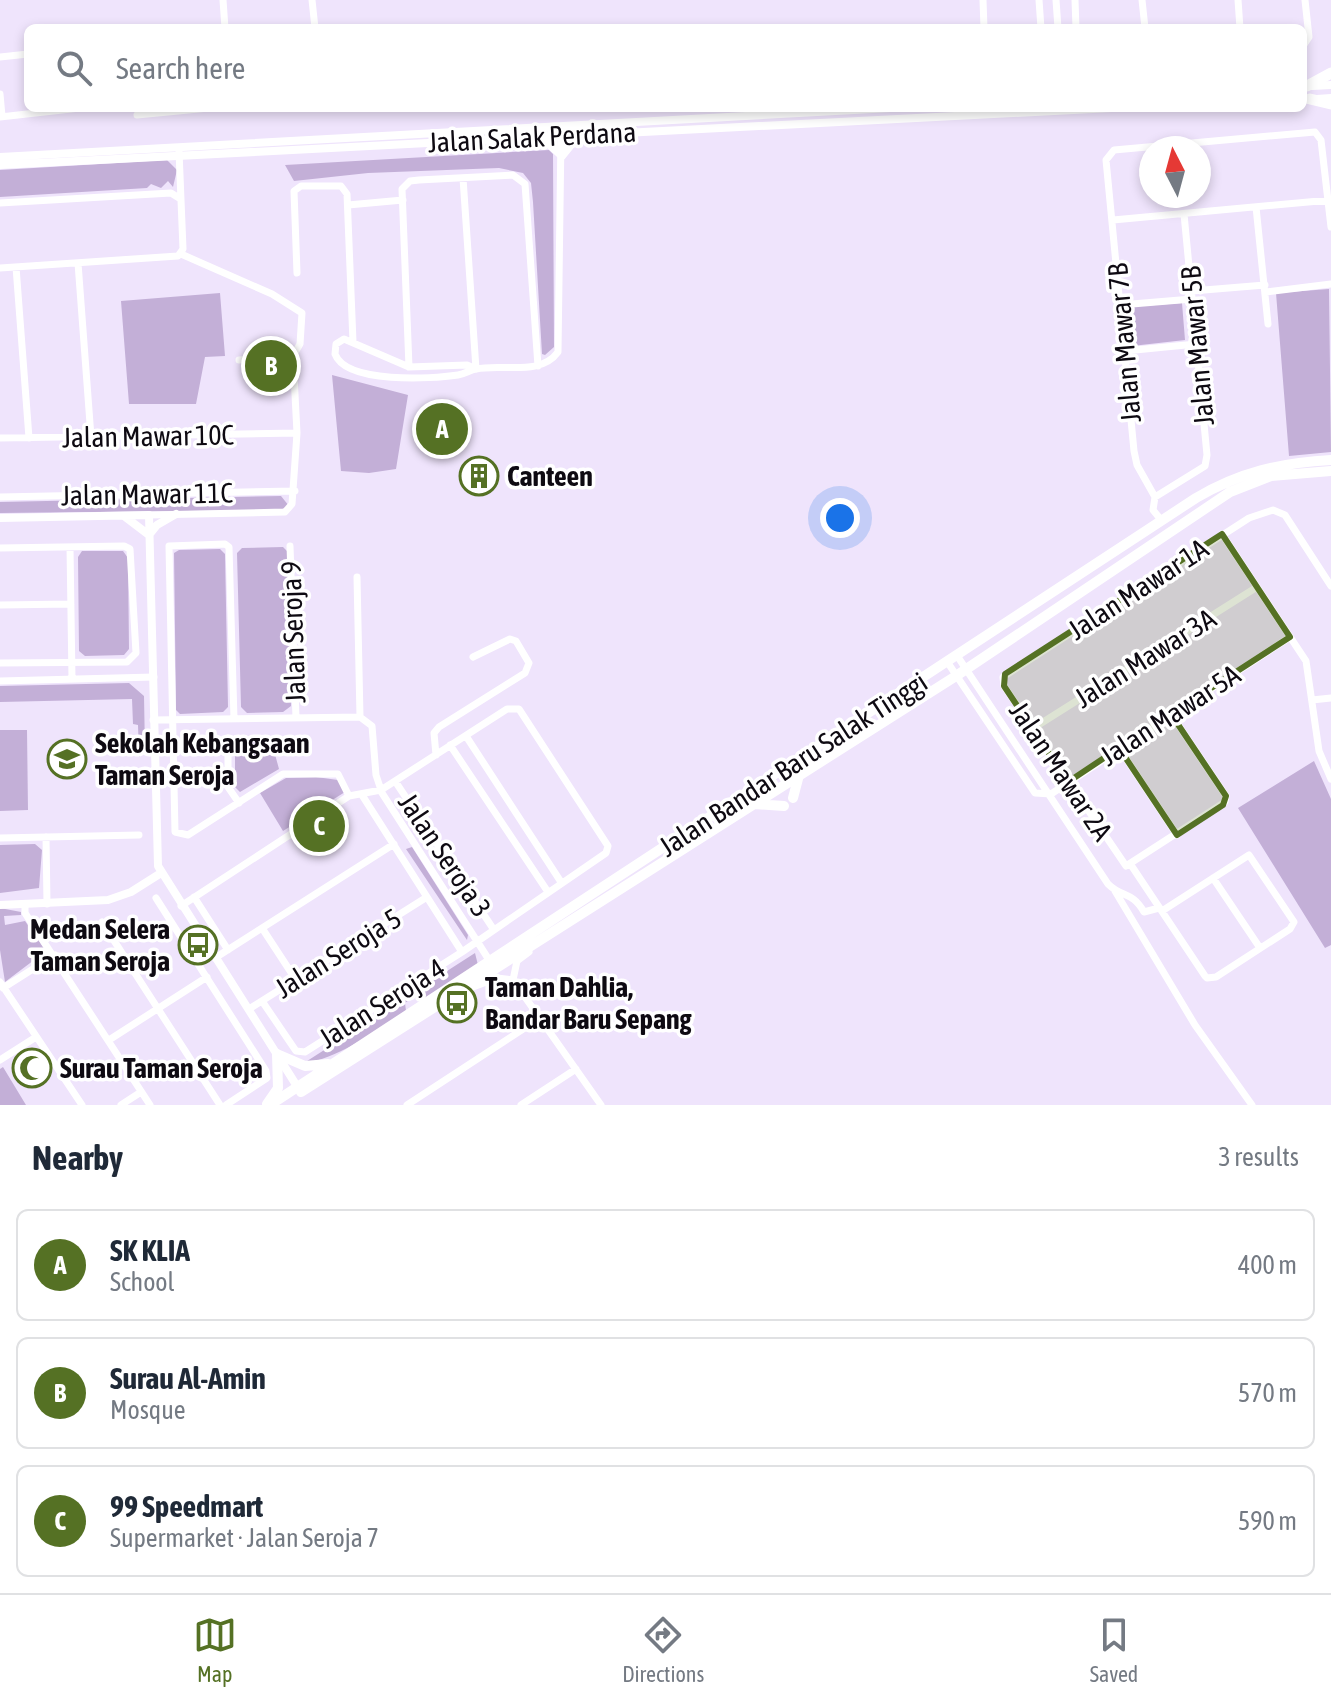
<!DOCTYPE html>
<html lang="en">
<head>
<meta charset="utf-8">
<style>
  :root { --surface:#fff; --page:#f6f6f7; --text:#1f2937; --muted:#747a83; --line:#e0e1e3; --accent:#557124 }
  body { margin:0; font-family:"Asap Condensed",sans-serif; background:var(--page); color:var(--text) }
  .compass { position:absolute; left:1139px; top:136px; width:72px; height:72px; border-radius:50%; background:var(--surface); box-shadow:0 4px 12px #0003; rotate:354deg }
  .you { position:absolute; left:840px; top:518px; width:28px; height:28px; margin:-20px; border:6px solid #fff; border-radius:50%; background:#1a73e8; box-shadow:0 0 0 12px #1a73e833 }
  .badge { display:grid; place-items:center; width:52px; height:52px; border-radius:50%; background:var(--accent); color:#fff; font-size:26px; font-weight:700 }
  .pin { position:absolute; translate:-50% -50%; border:4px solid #fff; box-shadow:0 2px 8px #0006 }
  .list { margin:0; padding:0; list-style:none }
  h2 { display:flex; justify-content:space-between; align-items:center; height:104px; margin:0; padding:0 32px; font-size:34px }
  h2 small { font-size:26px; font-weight:400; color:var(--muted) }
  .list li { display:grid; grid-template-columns:52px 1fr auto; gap:24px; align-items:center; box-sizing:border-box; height:112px; margin:0 16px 16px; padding:0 16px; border:2px solid var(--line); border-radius:12px }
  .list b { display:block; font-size:30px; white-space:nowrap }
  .list p { margin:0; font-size:26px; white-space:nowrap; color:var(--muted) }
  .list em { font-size:26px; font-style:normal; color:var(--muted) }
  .icon { flex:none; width:44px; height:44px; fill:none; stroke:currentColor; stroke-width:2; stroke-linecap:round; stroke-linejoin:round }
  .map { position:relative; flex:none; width:1331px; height:1105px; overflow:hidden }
  .search { position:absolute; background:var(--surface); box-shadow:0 4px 12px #0003; left:24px; right:24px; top:24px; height:88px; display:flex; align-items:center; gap:20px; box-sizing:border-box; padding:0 28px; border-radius:12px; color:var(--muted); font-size:30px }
  .sheet { height:488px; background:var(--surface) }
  nav { display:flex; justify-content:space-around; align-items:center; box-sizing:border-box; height:112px; border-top:2px solid var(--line); background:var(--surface); font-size:22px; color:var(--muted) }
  nav a { display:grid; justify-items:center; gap:4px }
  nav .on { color:var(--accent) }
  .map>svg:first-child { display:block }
</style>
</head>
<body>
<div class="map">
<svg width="1331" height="1105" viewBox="0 0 1331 1105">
  <rect width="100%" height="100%" fill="#efe4fc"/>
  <path fill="#c3afd7" d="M549,150l4,4 1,193 -9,8 -3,-1 -9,-152 -2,-19 -8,-10 -24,-5 -131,5 -74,8 -9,-16z
    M167,160l10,10 -4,17 -5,-6 -7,7 -10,-4 -4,4 -147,9v-27z
    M1329,289l2,163 -42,4 -13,-163z
    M220,293l5,63 -20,1 -9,47h-67l-8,-103z
    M1182,303l3,37 -53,6 -3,-39z
    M332,375l76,20 -12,74 -27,4 -28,-2z
    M281,496l8,10 -9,4 -280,3v-11z
    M283,547l6,6 2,153 -8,6 -36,1 -6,-6 -4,-154 5,-5z
    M220,549l5,5 3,153 -5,5 -43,2 -4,-4 -2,-157 5,-3z
    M82,551h41l5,7 1,91 -5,6 -39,1 -6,-5 -1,-94z
    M129,683l15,13 1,55 -6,6 -1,-32 -5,-1 -1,-25 -132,3v-16z
    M27,730l1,80 -28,1v-81z
    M273,747l6,22 -39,23 -5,-5v-39z
    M1314,761l17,38v146l-6,3 -87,-140z
    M316,777l22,3 7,12 -62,39 -23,-38 26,-15z
    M35,844l7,6 -3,38 -39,5v-48z
    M412,847l56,88 -1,5 -61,-91z
    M0,908l21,4v3l-17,1 1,9 20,-4 21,30 -41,31 -5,-32z
    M475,953l3,12 -56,36 -9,-4 -8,6 1,8c-29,19 -68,48 -102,52z
    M3,1067l23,38h-26v-36z"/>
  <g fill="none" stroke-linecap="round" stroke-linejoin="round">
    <path stroke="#fff" stroke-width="7" d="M223,0l2,28
      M312,0l3,28
      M983,0l1,28
      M1039,0l2,28
      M1056,0l2,28
      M1075,0l1,28
      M1142,0l3,28
      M1238,0l2,28
      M1303,46l6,-9 -4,-37
      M0,57l28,-3
      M0,94l2,22
      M137,115l72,-7
      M0,117l80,-9
      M463,178l13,191
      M0,203l171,-10 8,5
      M348,205l55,-5
      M1256,207l12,117
      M1184,214l23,241 -2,11 -50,31 -18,-32 -3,-14 -28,-291 8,-10 201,-18 6,8 10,87
      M1113,220l217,-20
      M181,254l91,40 30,19 -2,31 -7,12
      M78,263l13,174
      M16,267l13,171
      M0,268l178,-12 5,-7 -4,-98
      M297,273l-3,-82 7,-5h40l6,8 6,148
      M1192,291l73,-6
      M1266,292l65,-8
      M1120,305l72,-6
      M1125,351l71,-7
      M409,367l-7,-178 8,-8 9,-1 94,-5 12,9 13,182
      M476,369l-9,-4 -58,2 -65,-28 -8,5 -1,10c11,30 97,25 123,21 7,-1 12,-5 18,-6 26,-6 64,8 82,-17l3,-216
      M0,438l297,-5
      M0,497l295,-6
      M1155,497l-2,13 9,11
      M149,515l136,-3 7,-8 5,-71 -4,-77 -54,4
      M1222,534l84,127 13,90 12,28
      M290,546l6,172
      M70,547l2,132
      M0,548l124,-2 6,3 6,104 -9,9 -127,1
      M357,577l3,140
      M0,605l71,-1
      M958,657l150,227c14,14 24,7 36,28l15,-4
      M948,663l87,130 16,1
      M0,681l154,-4
      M1312,700l19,-2
      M1171,714l55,82 -1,6 -99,64 -122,-180 -1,-9 246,-159 24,-8 12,5 46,71
      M360,717l12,9 4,49 6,18 109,170
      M234,719l-5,-172 -4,-3 -56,2 6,286 13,3 95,-61h55l11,22
      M153,720l207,-3
      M1032,729l225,-142
      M466,736l95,146
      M228,738v49l11,16
      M450,745l98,147
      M1119,748l58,87
      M436,755l-2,-22 5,-6 86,-54 4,-10 -13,-22 -6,-2 -37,18
      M395,781l99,149
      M1051,794l239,-157
      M362,795l100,157
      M46,837l1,67
      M0,838l139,-3
      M1131,865l74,111 2,2 9,-1 74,-48 4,-7 -45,-67 -87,56
      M1213,878l47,70
      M1115,891l80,134 57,80
      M194,897l34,53
      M156,898l110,173 1,7 -41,27
      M25,904v9l125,192
      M181,906l168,-110 32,-6 126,-81h12l89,137 -2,7 -144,99 -157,100 -9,-1 -34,-50
      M102,922l118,183
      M262,928l34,52
      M529,952l-12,9 -4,19 88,125
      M215,958l179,-114
      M0,982l82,123
      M473,987l24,-9 16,2
      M3,988l52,-33
      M249,1009l178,-112
      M109,1040l98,-63
      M0,1060l36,-23
      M121,1105l20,-13
      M407,1105l133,-87
      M521,1105l55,-36"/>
    <path stroke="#fff" stroke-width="8" d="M1312,86l19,-1
      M1303,100l28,-2
      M542,138l20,18 17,-21
      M0,157l891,-49
      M0,165l1112,-57
      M124,516l25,19 8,-10 19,-11
      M0,518l149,-3 9,351 142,225
      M0,905l108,-5 23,-8 30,-19"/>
    <path stroke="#fff" stroke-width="10" d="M793,798l6,-23
      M755,804l29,2
      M277,1054l28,12 23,-2
      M301,1092l655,-416 274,-184 41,-16 60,-5
      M267,1104l11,-16 -1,-34
      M270,1105l926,-607c44,-26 84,-35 135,-38"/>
    <path stroke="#fff" stroke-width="11" d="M1307,86l24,-13
      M1310,99l21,5"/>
  </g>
  <path fill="#557124" fill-opacity="0.2" stroke="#557124" stroke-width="6" stroke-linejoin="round" d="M1222,534l68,103 -119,77 55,82 -3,9 -46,30 -58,-87 -51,34 -64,-96 1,-12z"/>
  <defs>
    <symbol id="building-ring" viewBox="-11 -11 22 22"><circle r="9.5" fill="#fff" stroke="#557124" stroke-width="1.5"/><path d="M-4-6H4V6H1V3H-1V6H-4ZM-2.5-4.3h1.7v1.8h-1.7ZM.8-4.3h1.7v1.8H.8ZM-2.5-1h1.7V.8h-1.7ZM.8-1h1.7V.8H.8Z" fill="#557124"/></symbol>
    <symbol id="school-ring" viewBox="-11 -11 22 22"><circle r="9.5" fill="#fff" stroke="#557124" stroke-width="1.5"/><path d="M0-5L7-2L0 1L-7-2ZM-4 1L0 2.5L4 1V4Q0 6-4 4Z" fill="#557124"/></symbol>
    <symbol id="bus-ring" viewBox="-11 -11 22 22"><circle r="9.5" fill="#fff" stroke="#557124" stroke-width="1.5"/><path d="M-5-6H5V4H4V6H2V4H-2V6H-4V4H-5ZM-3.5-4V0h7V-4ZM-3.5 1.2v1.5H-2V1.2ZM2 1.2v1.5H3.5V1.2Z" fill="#557124"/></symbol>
    <symbol id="mosque-ring" viewBox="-11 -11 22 22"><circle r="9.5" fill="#fff" stroke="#557124" stroke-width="1.5"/><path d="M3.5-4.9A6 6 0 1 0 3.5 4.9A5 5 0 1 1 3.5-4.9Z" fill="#557124"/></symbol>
  </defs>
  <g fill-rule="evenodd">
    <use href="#building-ring" x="457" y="454" width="44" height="44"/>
    <use href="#school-ring" x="45" y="737" width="44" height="44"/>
    <use href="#bus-ring" x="176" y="923" width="44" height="44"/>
    <use href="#bus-ring" x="435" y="981" width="44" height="44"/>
    <use href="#mosque-ring" x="10" y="1046" width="44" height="44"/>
  </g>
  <g text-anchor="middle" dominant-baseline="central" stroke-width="7" stroke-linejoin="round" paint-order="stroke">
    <g font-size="28" fill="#0e0a12" stroke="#fff">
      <text transform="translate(532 137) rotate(-3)">Jalan Salak Perdana</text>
      <text transform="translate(1124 343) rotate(-95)">Jalan Mawar 7B</text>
      <text transform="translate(1197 346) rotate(-95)">Jalan Mawar 5B</text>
      <text transform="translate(148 436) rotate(-1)">Jalan Mawar 10C</text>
      <text transform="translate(147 494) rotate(-1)">Jalan Mawar 11C</text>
      <text transform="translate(1138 589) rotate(-33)">Jalan Mawar 1A</text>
      <text transform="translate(293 632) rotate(-92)">Jalan Seroja 9</text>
      <text transform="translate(1145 658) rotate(-32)">Jalan Mawar 3A</text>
      <text transform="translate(1170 715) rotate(-33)">Jalan Mawar 5A</text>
      <text transform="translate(793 764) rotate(-33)">Jalan Bandar Baru Salak Tinggi</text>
      <text transform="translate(1061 771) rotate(56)">Jalan Mawar 2A</text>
      <text transform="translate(445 855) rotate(56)">Jalan Seroja 3</text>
      <text transform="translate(338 953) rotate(-32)">Jalan Seroja 5</text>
      <text transform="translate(382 1003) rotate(-32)">Jalan Seroja 4</text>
    </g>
    <g font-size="28" font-weight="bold" fill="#0e0a12" stroke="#fff" text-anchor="start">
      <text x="507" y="476">Canteen</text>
      <text x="95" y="743">Sekolah Kebangsaan<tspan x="95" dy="32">Taman Seroja</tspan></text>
      <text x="170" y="929" text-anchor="end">Medan Selera<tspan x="170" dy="32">Taman Seroja</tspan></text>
      <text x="485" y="987">Taman Dahlia,<tspan x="485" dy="32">Bandar Baru Sepang</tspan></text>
      <text x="60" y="1068">Surau Taman Seroja</text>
    </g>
  </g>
</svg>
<svg class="compass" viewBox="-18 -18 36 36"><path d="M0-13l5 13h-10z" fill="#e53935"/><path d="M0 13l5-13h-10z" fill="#747a83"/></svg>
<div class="you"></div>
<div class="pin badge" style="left:442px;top:429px">A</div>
<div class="pin badge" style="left:271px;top:366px">B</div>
<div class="pin badge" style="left:319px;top:826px">C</div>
<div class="search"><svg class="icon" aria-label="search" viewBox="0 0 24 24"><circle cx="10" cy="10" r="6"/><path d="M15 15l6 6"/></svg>Search here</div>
</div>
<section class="sheet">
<h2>Nearby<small>3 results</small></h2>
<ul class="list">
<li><span class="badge">A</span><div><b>SK KLIA</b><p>School</p></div><em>400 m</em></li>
<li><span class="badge">B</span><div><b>Surau Al-Amin</b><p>Mosque</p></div><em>570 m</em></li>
<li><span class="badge">C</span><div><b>99 Speedmart</b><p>Supermarket · Jalan Seroja 7</p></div><em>590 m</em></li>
</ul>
</section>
<nav>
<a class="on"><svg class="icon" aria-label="map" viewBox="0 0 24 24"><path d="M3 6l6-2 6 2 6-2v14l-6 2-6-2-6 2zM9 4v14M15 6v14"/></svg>Map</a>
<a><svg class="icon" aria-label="directions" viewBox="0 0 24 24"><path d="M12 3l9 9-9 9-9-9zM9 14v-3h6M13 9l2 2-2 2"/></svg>Directions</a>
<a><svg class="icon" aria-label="saved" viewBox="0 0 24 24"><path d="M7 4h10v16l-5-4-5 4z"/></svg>Saved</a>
</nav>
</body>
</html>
